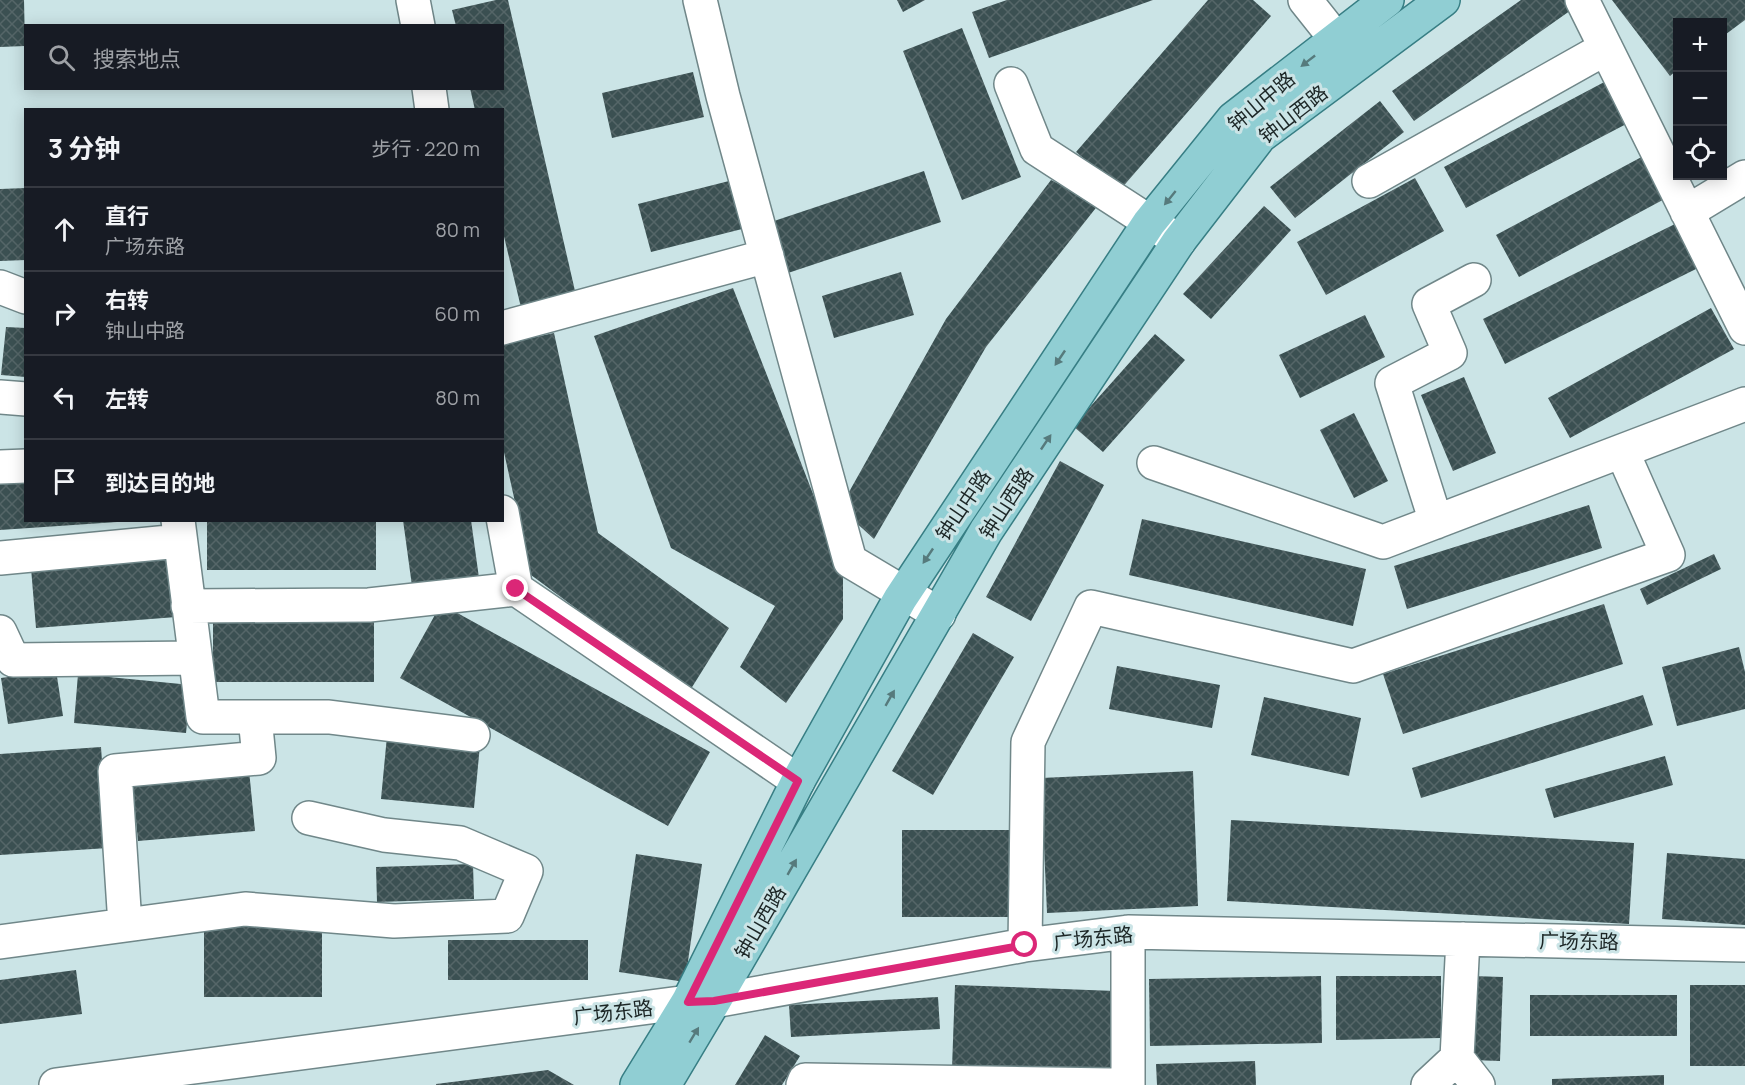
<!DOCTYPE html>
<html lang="zh">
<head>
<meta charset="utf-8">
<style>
  :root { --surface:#171b24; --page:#20242c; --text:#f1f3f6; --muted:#9ea1a6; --line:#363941 }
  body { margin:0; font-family:Manrope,"Noto Sans SC",sans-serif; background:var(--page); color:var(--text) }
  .controls { position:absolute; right:18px; top:18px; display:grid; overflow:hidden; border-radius:0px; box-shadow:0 3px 15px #0003 }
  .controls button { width:54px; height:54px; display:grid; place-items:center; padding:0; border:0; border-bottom:2px solid var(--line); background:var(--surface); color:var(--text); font:30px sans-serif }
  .stop { position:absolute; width:18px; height:18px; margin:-14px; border:4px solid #db2777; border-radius:50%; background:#fff }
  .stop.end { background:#db2777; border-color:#fff; box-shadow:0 2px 6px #0008 }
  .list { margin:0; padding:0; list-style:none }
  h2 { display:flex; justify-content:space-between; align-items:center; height:78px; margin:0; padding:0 24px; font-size:26px }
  h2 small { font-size:20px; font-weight:400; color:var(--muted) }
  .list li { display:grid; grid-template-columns:39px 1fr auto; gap:18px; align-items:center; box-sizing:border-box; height:84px; padding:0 24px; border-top:2px solid var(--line) }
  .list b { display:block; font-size:22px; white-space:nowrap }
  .list p { margin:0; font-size:20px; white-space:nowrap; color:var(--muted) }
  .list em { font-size:20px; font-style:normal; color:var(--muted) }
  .icon { flex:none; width:33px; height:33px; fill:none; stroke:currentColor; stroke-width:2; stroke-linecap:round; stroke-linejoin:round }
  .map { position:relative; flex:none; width:1745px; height:1085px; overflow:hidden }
  .search { position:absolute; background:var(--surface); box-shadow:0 3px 15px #0003; left:24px; top:24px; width:480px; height:66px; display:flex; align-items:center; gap:15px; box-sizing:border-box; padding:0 21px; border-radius:0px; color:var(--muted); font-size:22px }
  .panel { position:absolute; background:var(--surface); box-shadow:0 3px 15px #0003; left:24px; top:108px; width:480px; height:414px; border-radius:0px }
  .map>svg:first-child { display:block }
</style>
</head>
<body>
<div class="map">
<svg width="1745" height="1085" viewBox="0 0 1745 1085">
  <defs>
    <pattern id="building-cross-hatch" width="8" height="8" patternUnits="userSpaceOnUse" patternTransform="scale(1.5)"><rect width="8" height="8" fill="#3b5052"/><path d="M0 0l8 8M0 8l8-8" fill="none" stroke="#556668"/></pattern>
  </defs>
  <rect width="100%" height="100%" fill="#cbe4e6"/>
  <path fill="url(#building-cross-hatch)" d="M0,0h24l1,46 -25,1z
    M496,0h12l70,304 -55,12 -21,-88v-118h-27l-5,-22h32v-62h-46l-4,-16z
    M897,0h28l-22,12z
    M1007,0h146l-164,58 -17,-46z
    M1208,0h45l18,16 -151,174 -44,-38z
    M1521,0h47l6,8 -160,113 -22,-30z
    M1612,0h133v20l-23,17v-15h-45v48l-7,6z
    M962,28l59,149 -59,23 -59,-149z
    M693,72l11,45 -92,21 -10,-45z
    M1610,79l22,42 -166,87 -22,-41z
    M1380,101l24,31 -109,86 -25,-31z
    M1649,153l23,42 -153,82 -23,-42z
    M924,171l17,51 -153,51 -17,-51z
    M1415,178l29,53 -118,64 -29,-53z
    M733,180l13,48 -95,24 -13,-48z
    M1051,180l48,24 -113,143 -112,192 -34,-31 106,-189z
    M26,188v72l-26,1v-72z
    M1264,206l27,24 -80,89 -28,-25z
    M1675,224l23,44 -193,96 -22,-45z
    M901,272l13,43 -80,23 -12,-42z
    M733,288l110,283v48l-57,84 -46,-36 35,-61 -104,-58 -77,-212z
    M1711,308l23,41 -164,89 -22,-40z
    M1365,315l20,42 -85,41 -21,-43z
    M6,327l20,1v49l-25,-2z
    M554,333l44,200 131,95 -40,64 -158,-117 -29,-132v-99z
    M1155,334l30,26 -82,92 -30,-26z
    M1464,377l32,76 -43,18 -32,-76z
    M1354,413l34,68 -34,17 -34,-68z
    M1060,461l44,24 -73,136 -45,-24z
    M26,478v42h91v2l-117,8v-51z
    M1589,505l13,43 -195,61 -13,-43z
    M1142,519l224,50 -13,57 -224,-51z
    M207,520h169v50h-169z
    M403,520h68l8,58 -67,8z
    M1714,554l7,15 -74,36 -7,-16z
    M172,557l4,60 -140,11 -5,-60z
    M441,604l269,148 -42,74 -268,-148z
    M1604,604l19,60 -220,70 -20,-60z
    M213,622h161v60h-161z
    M973,633l41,24 -81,138 -41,-24z
    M1739,647l6,25v37l-68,17 -15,-59z
    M1117,666l103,19 -8,43 -103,-19z
    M56,670l7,46 -55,8 -7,-46z
    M78,674l113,11 -5,48 -112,-10z
    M1643,695l10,30 -232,73 -9,-30z
    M1264,697l97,21 -12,58 -98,-21z
    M387,736l93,9 -6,63 -93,-9z
    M101,747l7,101 -108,7v-101z
    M1665,756l8,29 -119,33 -9,-29z
    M249,770l6,61 -117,10 -6,-60z
    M1193,771l5,135 -151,7 -6,-135z
    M1231,820l403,23 -5,81 -402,-23z
    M902,830h111v87h-111z
    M1667,853l78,6v66l-83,-6z
    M636,854l66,10 -17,118 -66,-10z
    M473,864l1,35 -97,3 -1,-35z
    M204,922h118v75h-118z
    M448,940h140v40h-140z
    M76,970l6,44 -82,10v-44z
    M1321,976l1,67 -172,3 -1,-67z
    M1336,976h105v62l-105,2z
    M1473,976l30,1 -3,84 -29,-1z
    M955,985l160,6 -4,84 -159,-7z
    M1690,985h55v81h-55z
    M1530,995h147v41h-147z
    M938,997l2,32 -149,8 -2,-32z
    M765,1035l35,21 -18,29h-47z
    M1255,1061l1,24h-99l-1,-21z
    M548,1070l26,15h-138v-1z
    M1664,1075v10h-112v-6z"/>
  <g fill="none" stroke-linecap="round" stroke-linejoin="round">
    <defs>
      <path id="minor" d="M413,0l5,26
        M700,0l23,96 127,465 89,53
        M1305,0l31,39
        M1582,0l163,328
        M1011,84l26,65 142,92
        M429,88l3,22
        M1369,181l237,-133
        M1687,212l58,-35
        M0,287l26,10
        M502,328l265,-72
        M0,397l26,2
        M1154,463l229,79 362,-138
        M0,467l26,-1
        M502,512l14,77 282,192
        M178,520l25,197h126l144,18
        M1436,522l-44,-139 58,-30 -21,-49 45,-24
        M0,558l180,-17
        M188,606l181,-1 147,-16
        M0,632l13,28 182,-2
        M125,925l-10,-154 144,-13 -4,-41
        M1128,932v153
        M0,942l245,-33 149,12 113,-5 19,-45 -66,-28 -76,-8 -75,-17
        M1025,945l3,-203 63,-135 262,59 315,-111 -46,-104
        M1457,1058l21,27
        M56,1085l632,-83 26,-1 311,-56 103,-13 617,13
        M803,1085l2,-5 307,5
        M1428,1085l29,-27 6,-119"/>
      <path id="major" d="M637,1085l51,-83 110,-221 102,-182 249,-376 84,-104 154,-119
        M664,1085l50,-84 272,-470 193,-290 81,-105 183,-136"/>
    </defs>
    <use href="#minor" stroke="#708789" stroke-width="36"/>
    <use href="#major" stroke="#377e84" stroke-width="36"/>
    <use href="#minor" stroke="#fff" stroke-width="33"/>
    <use href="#major" stroke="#90ced3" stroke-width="33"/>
  </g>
  <defs><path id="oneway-solid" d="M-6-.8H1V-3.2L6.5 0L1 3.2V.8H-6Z" transform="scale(1.5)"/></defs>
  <g fill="#567a7c">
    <use href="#oneway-solid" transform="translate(1308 61) rotate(142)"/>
    <use href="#oneway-solid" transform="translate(1170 198) rotate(129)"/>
    <use href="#oneway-solid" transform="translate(1060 358) rotate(124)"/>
    <use href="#oneway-solid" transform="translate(1046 442) rotate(-56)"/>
    <use href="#oneway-solid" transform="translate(928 556) rotate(124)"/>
    <use href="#oneway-solid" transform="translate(890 698) rotate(-60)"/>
    <use href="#oneway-solid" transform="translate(792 867) rotate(-60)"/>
    <use href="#oneway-solid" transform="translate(694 1035) rotate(-59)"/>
  </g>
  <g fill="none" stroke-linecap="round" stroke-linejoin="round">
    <path stroke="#db2777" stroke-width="8" d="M516,589l282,192 -110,221 26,-1 311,-56"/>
  </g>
  <g text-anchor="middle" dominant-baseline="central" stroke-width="6" stroke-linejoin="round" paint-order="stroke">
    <g font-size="20" fill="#1c2626" stroke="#cbe4e6">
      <text transform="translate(1261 101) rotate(-40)">钟山中路</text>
      <text transform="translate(1293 114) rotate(-38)">钟山西路</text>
      <text transform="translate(1006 503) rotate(-57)">钟山西路</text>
      <text transform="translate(963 505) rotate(-56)">钟山中路</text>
      <text transform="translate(760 922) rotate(-60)">钟山西路</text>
      <text transform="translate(1093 938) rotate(-6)">广场东路</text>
      <text transform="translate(1579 941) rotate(1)">广场东路</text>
      <text transform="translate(613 1012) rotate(-7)">广场东路</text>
    </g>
  </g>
</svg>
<div class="controls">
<button>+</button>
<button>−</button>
<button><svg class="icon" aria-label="locate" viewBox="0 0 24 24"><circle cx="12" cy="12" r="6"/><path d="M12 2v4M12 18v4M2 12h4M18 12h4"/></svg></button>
</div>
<div class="stop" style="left:1025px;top:945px"></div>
<div class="stop end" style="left:516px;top:589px"></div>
<div class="search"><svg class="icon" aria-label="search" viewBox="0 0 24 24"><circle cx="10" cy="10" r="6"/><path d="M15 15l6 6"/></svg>搜索地点</div>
<section class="panel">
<h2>3 分钟<small>步行 · 220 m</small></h2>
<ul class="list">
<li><svg class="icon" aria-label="ahead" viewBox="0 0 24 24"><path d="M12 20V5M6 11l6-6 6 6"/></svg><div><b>直行</b><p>广场东路</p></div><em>80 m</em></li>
<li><svg class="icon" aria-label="right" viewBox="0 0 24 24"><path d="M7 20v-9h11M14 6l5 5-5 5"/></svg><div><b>右转</b><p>钟山中路</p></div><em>60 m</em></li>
<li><svg class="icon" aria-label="left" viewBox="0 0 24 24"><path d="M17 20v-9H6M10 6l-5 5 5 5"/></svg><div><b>左转</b></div><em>80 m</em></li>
<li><svg class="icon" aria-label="arrive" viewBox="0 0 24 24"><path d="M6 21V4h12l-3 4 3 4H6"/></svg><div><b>到达目的地</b></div></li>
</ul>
</section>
</div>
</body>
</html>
